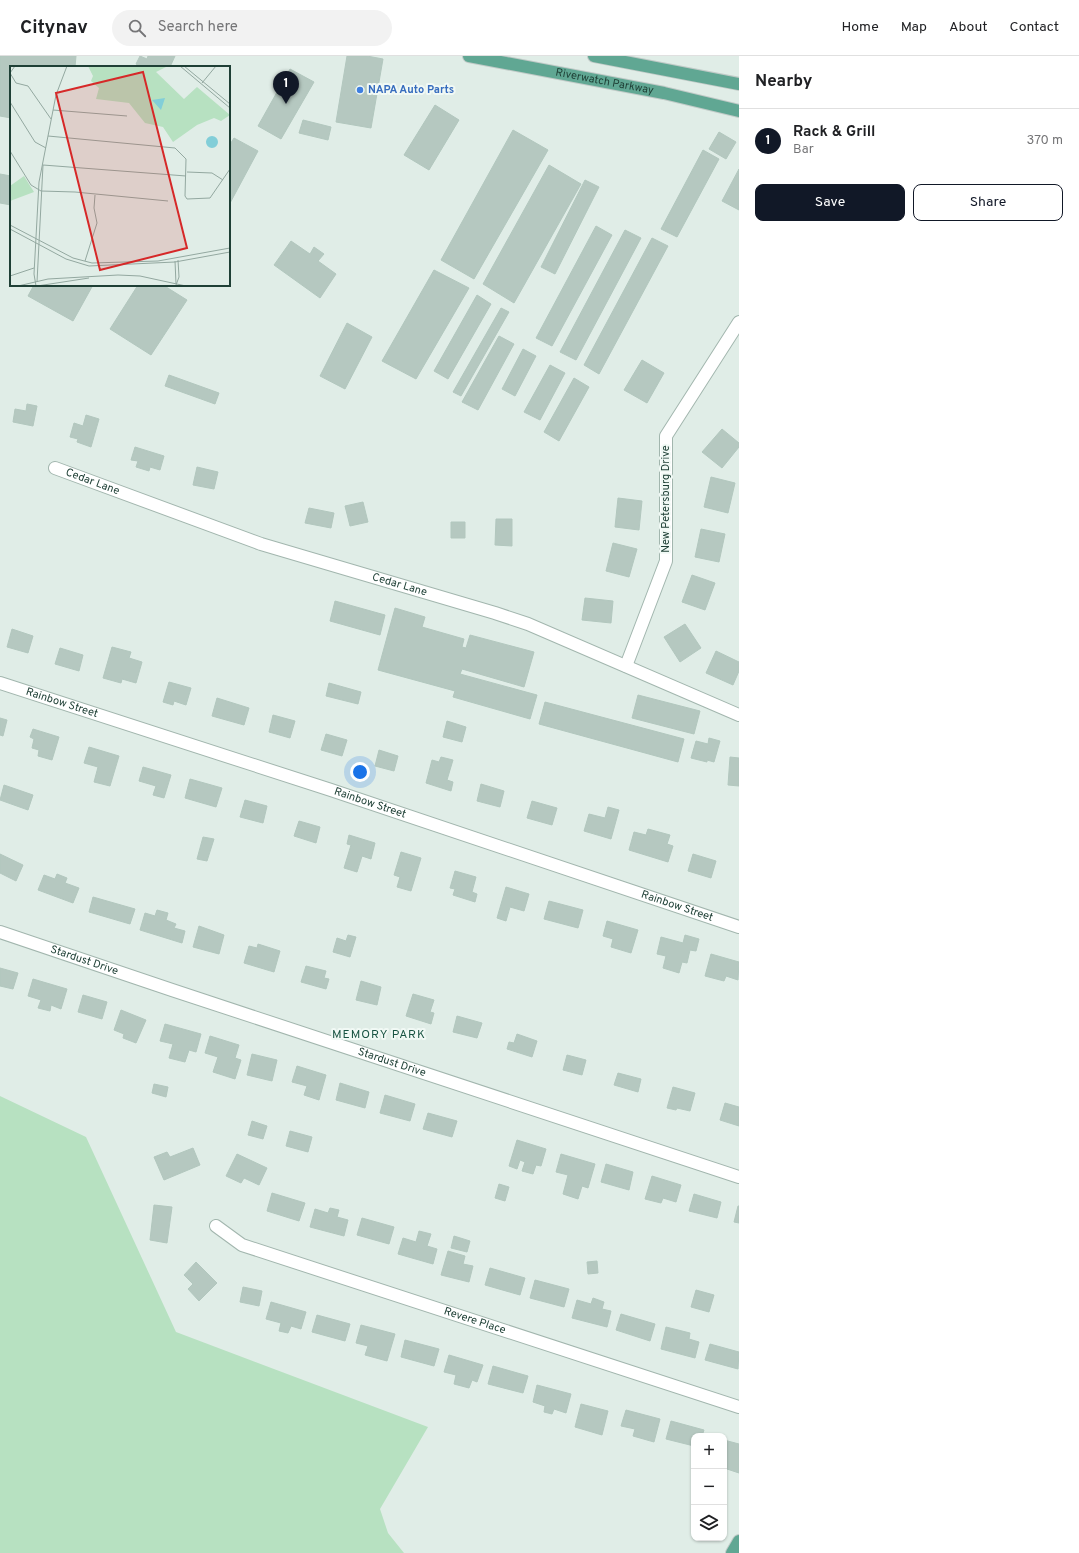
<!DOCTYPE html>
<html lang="en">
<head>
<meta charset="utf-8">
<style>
  :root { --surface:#fff; --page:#f2f2f2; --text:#202124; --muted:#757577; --line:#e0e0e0; --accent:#111827 }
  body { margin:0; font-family:Overpass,sans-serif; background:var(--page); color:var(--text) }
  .controls { position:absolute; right:12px; bottom:12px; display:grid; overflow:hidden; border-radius:8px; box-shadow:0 1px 3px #0004 }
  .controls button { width:36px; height:36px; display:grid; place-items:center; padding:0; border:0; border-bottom:1px solid var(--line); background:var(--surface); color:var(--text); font:20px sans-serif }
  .you { position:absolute; left:360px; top:716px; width:14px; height:14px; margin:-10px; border:3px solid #fff; border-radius:50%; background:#1a73e8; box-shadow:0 0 0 6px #1a73e833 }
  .badge { display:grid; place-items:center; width:26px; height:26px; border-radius:50%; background:var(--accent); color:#fff; font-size:13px; font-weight:700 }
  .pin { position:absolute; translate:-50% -33px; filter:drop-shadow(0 1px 2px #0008) }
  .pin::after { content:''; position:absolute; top:21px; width:14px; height:12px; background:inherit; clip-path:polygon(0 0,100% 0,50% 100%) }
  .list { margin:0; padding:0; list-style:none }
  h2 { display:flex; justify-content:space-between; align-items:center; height:52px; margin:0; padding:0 16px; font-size:17px }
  h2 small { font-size:13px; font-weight:400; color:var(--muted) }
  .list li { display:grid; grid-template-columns:26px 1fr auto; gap:12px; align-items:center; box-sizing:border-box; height:64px; padding:0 16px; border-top:1px solid var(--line) }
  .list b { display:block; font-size:15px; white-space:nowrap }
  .list p { margin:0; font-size:13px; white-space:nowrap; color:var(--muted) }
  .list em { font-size:13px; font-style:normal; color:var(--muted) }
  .actions { display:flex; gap:8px; padding:12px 16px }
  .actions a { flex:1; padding:9px 0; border:1px solid var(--accent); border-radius:8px; text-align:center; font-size:14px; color:var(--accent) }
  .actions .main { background:var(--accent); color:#fff }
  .icon { flex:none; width:22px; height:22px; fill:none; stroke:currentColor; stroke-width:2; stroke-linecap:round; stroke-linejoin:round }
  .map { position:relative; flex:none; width:739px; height:1497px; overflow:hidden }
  header { display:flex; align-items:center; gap:24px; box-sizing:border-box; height:56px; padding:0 20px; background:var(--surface); border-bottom:1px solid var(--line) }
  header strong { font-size:19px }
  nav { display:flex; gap:22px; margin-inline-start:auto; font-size:14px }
  .search { width:280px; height:36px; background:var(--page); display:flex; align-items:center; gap:10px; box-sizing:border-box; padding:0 14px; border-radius:22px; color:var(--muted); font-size:15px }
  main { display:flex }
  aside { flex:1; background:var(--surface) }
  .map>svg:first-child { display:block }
</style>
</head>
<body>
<header>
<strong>Citynav</strong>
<div class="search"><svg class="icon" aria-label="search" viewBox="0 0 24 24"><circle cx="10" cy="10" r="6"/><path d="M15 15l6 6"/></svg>Search here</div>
<nav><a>Home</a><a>Map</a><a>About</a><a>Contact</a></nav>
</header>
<main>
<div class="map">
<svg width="739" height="1497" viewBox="0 0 739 1497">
  <rect width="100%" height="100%" fill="#e0ede7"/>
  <path fill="#b7e1c1" d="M0,1040l86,41 90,195 252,95 -48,82 8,24 16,20h-404z"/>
  <path fill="#b5c8c0" stroke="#b2c7be" d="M0,0h76l-1,11h-64v51l-11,-2z
    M140,0l7,3 1,-3h27l-5,11h-29l-5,-3z
    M347,0h20l16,3 -12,69 -35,-6z
    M290,13l24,13 -33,57 -23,-13z
    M435,49l24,15 -30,50 -25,-15z
    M303,64l28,7 -3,13 -29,-7z
    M513,74l35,20 -74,129 -33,-19z
    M719,76l17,10 -10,17 -17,-10z
    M234,82l24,13 -29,54v-59z
    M703,94l16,9 -42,78 -16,-8z
    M549,109l32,19 -67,119 -31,-19z
    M739,113v41l-17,-9z
    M0,118l11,2v29l-11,-2z
    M585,124l14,7 -44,87 -14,-7z
    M596,170l16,9 -60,111 -16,-8z
    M625,174l16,8 -65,122 -16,-8z
    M652,182l16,8 -69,128 -15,-9z
    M291,185l19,13 4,-7 10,7 -6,7 18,13 -16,24 -46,-33z
    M434,214l35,18 -53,91 -34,-18z
    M34,229h59l-20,36 -45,-25z
    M138,229h25l24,15 -36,55 -41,-26z
    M477,239l14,9 -43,75 -14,-8z
    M501,252l8,4 -48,84 -8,-4z
    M347,267l25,14 -27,52 -25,-13z
    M499,280l15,8 -36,66 -16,-8z
    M523,293l13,7 -21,40 -13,-7z
    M642,304l22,13 -17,30 -23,-13z
    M550,309l15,8 -25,47 -16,-8z
    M169,319l50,18 -4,11 -50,-18z
    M574,322l15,9 -30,54 -15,-9z
    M27,348l10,2 -4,20 -20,-4 2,-13 11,2z
    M86,359l13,4 -8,28 -14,-5 1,-3 -8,-2 4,-14 9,3z
    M722,373l17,14v4l-17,21 -20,-16z
    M135,391l29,9 -4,14 -10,-3 -1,4 -13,-4 2,-6 -7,-1z
    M197,411l21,5 -4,17 -21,-4z
    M711,421l24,6 -7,30 -24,-6z
    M618,442l24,3 -3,29 -24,-3z
    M363,446l5,20 -18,4 -5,-20z
    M309,452l25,5 -3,15 -26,-5z
    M496,463h16v27l-17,-1z
    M451,466h14v16h-14z
    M701,473l24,5 -6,28 -24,-5z
    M613,487l24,6 -8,28 -23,-6z
    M692,519l23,8 -10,27 -23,-8z
    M585,542l28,3 -2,22 -29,-3z
    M335,545l50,14 -5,20 -50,-14z
    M395,552l30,9 -3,10 42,12 -2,8 4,1 4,-13 64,17 -10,35 -62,-18 -2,5 77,21 -7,24 -77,-22 2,-6 -77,-21z
    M685,568l16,24 -21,14 -16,-25z
    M12,573l21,7 -5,17 -21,-6z
    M112,591l19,5 -2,6 13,4 -6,21 -14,-4 -1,4 -18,-5z
    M60,592l23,7 -4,16 -24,-7z
    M716,595l23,11v9l-6,14 -27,-12z
    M169,626l22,6 -5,17 -12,-4 -1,4 -10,-3z
    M329,627l32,9 -3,12 -32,-8z
    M638,639l62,16 -6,23 -62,-16z
    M217,642l32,10 -5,17 -32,-9z
    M545,646l139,37 -6,23 -139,-38z
    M273,659l22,6 -5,17 -21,-6z
    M0,662l7,2 -4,16 -3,-1z
    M447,665l19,6 -4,15 -19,-5z
    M33,673l26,8 -7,23 -14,-4 1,-6 -7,-2 2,-9 -4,-2z
    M326,678l21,6 -5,16 -21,-6z
    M709,682l11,3 -6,21 -7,-2v2l-16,-4 5,-17 12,3z
    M89,691l30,9 -9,30 -16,-4 4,-15 -14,-4z
    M379,694l19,6 -4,15 -19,-5z
    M441,701l12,3 -6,20 6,2 -2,9 -25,-8 6,-23 7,2z
    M730,701l9,1v28l-11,-1z
    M143,711l28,8 -7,23 -11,-3 3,-9 -17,-5z
    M190,723l32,9 -6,19 -31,-9z
    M481,728l23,7 -4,16 -23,-6z
    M4,729l29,10 -5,15 -28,-10z
    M245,744l22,6 -4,17 -23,-6z
    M532,745l25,7 -5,17 -25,-7z
    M608,751l11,3 -8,29 -27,-8 5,-17 16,4z
    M299,765l21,6 -4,16 -22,-7z
    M648,773l22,6 -3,9 6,2 -5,16 -39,-12 5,-18 12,3z
    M349,779l26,8 -4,16 -9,-3 -5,16 -13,-4 7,-23 -4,-1z
    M203,781l11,2 -7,22 -10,-2z
    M401,796l20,6 -10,33 -14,-4 3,-10 -6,-2z
    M0,798l23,11 -7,16 -16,-8z
    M693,798l23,7 -5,17 -23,-7z
    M455,815l21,6 -4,15 5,2 -2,8 -22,-7 2,-6 -5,-1z
    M57,818l10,4 -2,5 14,5 -6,15 -35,-13 6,-15 11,4z
    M506,831l23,7 -5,17 -14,-4 -4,14 -9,-3z
    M93,841l42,12 -5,15 -41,-12z
    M549,845l34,9 -5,18 -34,-9z
    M157,854l11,3 -2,7 10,4 -2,4 11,3 -3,12 -42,-13 5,-17 10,3z
    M607,865l31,9 -7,23 -20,-6 2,-8 -10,-3z
    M199,870l25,9 -5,19 -26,-7z
    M348,879l8,2 -6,20 -17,-5 4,-14 9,3z
    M685,879l14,4 -3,12 -6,-1 -3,13 -5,-1 -3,11 -16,-5 3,-12 -9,-2 4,-17 22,6z
    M258,888l22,7 -6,21 -30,-9 5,-17 8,2z
    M711,898l28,8 -1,18 -12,-4 -2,5 -19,-5z
    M306,910l20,5 -2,7 5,1 -3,10 -25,-7z
    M0,912l18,5 -5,16 -13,-3z
    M33,923l34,10 -6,20 -10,-4 -1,6 -12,-3 3,-8 -13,-4z
    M361,925l20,6 -4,18 -21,-5z
    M413,938l21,6 -4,12 4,1 -3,11 -25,-8z
    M83,939l24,7 -5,17 -24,-7z
    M121,954l25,10 -10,23 -13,-5 1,-4 -10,-4z
    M457,960l25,7 -5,15 -24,-6z
    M165,968l36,10 -5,18 -7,-2 -4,12 -16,-4 4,-14 -13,-3z
    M517,978l20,7 -5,16 -25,-8 2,-7 5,1z
    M210,980l29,9 -4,13 6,2 -6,19 -22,-7 5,-15 -13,-4z
    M252,998l25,6 -5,21 -25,-6z
    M567,999l19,5 -4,15 -19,-5z
    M297,1010l29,9 -7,25 -15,-5 3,-9 -15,-4z
    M618,1017l23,6 -3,13 -24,-7z
    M340,1027l29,9 -4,16 -29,-8z
    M154,1028l14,3 -2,10 -14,-4z
    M673,1031l22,6 -5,18 -13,-3 -1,2 -9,-2z
    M385,1039l30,9 -5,17 -30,-8z
    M725,1047l14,4v19l-19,-6z
    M428,1057l29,8 -5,16 -29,-8z
    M252,1065l15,5 -4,13 -15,-4z
    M290,1075l22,6 -4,15 -22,-6z
    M517,1084l29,9 -5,17 -5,-1 -3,9 -11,-3 3,-9 -5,-2 -3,9 -8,-3z
    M193,1092l7,17 -36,15 -10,-23 13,-5 3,5z
    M237,1098l30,14 -8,17 -15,-7 -3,5 -15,-7z
    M561,1098l34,10 -7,24 -6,-2 -4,13 -15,-5 5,-19 -12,-3z
    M606,1108l27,8 -4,18 -28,-8z
    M652,1120l29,9 -5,17 -13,-4 -2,5 -16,-4z
    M499,1128l10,3 -4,14 -10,-3z
    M272,1137l33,10 -6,18 -32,-10z
    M694,1138l27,8 -4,16 -28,-7z
    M154,1149l18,2 -5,36 -17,-3z
    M738,1150h1v17l-5,-1z
    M330,1152l9,2 -2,7 11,3 -4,16 -34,-9 5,-18 13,4z
    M362,1162l32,9 -5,17 -32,-9z
    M419,1175l12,3 -4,12 10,3 -4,15 -35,-10 5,-16 13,4z
    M454,1180l16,5 -3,11 -16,-4z
    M448,1195l17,5 -2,8 10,2 -4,16 -28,-7z
    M597,1205l1,12 -10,1 -1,-12z
    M196,1206l21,21 -18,18 -11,-12 5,-5 -9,-9z
    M490,1212l35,10 -5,17 -35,-10z
    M535,1224l34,9 -5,18 -34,-9z
    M243,1231l19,4 -3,15 -19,-4z
    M696,1234l18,5 -5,17 -18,-5z
    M593,1242l11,4 -2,7 9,2 -4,16 -35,-9 5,-18 14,4z
    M271,1246l35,10 -5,17 -10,-3 -3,7 -9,-2 2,-8 -15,-4z
    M621,1258l34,10 -5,17 -34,-11z
    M317,1259l33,9 -5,17 -33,-9z
    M361,1269l34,9 -8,27 -22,-6 3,-9 -12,-3z
    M666,1271l24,6 -1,6 10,3 -4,16 -34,-9z
    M405,1284l34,9 -5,17 -33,-9z
    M710,1288l29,8 -1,17 -33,-9z
    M449,1299l34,10 -6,17 -5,-2 -3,8 -15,-4 2,-9 -12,-3z
    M493,1310l35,10 -5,17 -35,-9z
    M537,1329l34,9 -5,19 -12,-4 -2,5 -8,-2 1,-6 -12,-4z
    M581,1348l27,7 -6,24 -27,-8z
    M626,1354l34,9 -6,23 -21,-6 2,-7 -14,-3z
    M671,1365l33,9 -2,6h-8v10l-28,-7z
    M724,1384l15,4v29l-15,-5z"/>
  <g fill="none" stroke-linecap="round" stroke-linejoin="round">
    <defs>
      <g id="minor">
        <path id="s1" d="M55,412l206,76 234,69 33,11 211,91"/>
        <path d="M626,610l40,-105v-125l73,-114"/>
        <path id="s2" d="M0,627l331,107 408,137"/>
        <path id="s3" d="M0,876l172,58 567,187"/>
        <path id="s4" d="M216,1170l26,19 497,162"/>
      </g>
      <g id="major">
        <path id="s5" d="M469,0l195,37 75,18"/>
        <path d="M594,0l145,28"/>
        <path d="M732,1497l7,-12"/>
      </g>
    </defs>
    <use href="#minor" stroke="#a2b6ae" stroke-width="14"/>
    <use href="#major" stroke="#c0cac7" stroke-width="14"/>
    <use href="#minor" stroke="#fff" stroke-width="12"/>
    <use href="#major" stroke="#60a793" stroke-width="12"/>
  </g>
  <circle fill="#3f7fe0" stroke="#f1f9f5" stroke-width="1.5" cx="360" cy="34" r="4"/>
  <g text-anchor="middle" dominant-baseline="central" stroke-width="4" stroke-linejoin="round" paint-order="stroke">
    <g font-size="11" fill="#1f4036" stroke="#f1f9f5">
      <text stroke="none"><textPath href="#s5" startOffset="138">Riverwatch Parkway</textPath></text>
      <text stroke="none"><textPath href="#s1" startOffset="40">Cedar Lane</textPath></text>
      <text transform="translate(666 443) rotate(-90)">New Petersburg Drive</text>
      <text stroke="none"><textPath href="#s1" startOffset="364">Cedar Lane</textPath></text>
      <text stroke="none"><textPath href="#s2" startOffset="65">Rainbow Street</textPath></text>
      <text stroke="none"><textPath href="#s2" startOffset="389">Rainbow Street</textPath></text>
      <text stroke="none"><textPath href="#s2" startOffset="713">Rainbow Street</textPath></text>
      <text stroke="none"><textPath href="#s3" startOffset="89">Stardust Drive</textPath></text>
      <text stroke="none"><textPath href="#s3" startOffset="413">Stardust Drive</textPath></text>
      <text stroke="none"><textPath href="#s4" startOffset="277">Revere Place</textPath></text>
    </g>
    <g font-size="11" font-weight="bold" fill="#366cbe" stroke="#f1f9f5" text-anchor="start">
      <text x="368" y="34">NAPA Auto Parts</text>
    </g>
    <g font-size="12" letter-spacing="1" fill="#195443" stroke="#f1f9f5">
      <text x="379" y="979">MEMORY PARK</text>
    </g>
  </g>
  <g transform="translate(10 10)">
    <rect width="220" height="220" fill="#e0ede7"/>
    <path d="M78,0h80l-12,6 28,27 13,-12 33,28 -9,6 -7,-3 -17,7 -24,17 -10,-15 -18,-4 -16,-20 -33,-4 3,-11 -8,-7 2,-5zM14,110l10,16 -24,9v-15z" fill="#b7e1c1"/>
    <path d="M155,32l-4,12 -9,-10zM196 76a6 6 0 1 1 12 0a6 6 0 1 1-12 0Z" fill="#82ced8"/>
    <path fill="none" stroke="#93a8a0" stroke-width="1" d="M5,0l-5,7 6,10M170,0l50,42M174,0l46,38M6,17l12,3 23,33M192,17l14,-17M0,36l25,40 11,6M43,44l74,6M38,70l127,12 11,11 -1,37 2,3 23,-1 20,-29M0,85l21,34 10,6 34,1 93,9M33,99l143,11M177,106l25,1 11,7M0,159l63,33 19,5 66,-2 72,-13M0,163l56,30 23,7 86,-4 55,-10M75,195l12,-38 -3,-15 1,-13M165,195l1,23M0,210l24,-8M27,216l6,-117M166,219l3,-8 -1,-17M8,220l30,-7 70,-4 22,1 46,10M26,220l-2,-12 5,-92 17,-87 11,-29M27,220l52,-8"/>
    <path fill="#d62828" fill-opacity="0.15" stroke="#d62828" stroke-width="2" d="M133,6l44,176 -87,22 -44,-177z"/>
    <rect width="220" height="220" fill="none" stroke="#1f4036" stroke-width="2"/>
  </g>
</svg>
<div class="controls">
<button>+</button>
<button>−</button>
<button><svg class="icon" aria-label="layers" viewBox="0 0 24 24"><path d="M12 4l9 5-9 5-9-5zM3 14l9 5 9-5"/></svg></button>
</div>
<div class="you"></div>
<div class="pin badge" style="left:286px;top:48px">1</div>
</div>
<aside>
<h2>Nearby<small></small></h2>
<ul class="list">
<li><span class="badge">1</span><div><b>Rack &amp; Grill</b><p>Bar</p></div><em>370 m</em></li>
</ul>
<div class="actions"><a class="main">Save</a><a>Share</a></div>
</aside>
</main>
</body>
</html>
